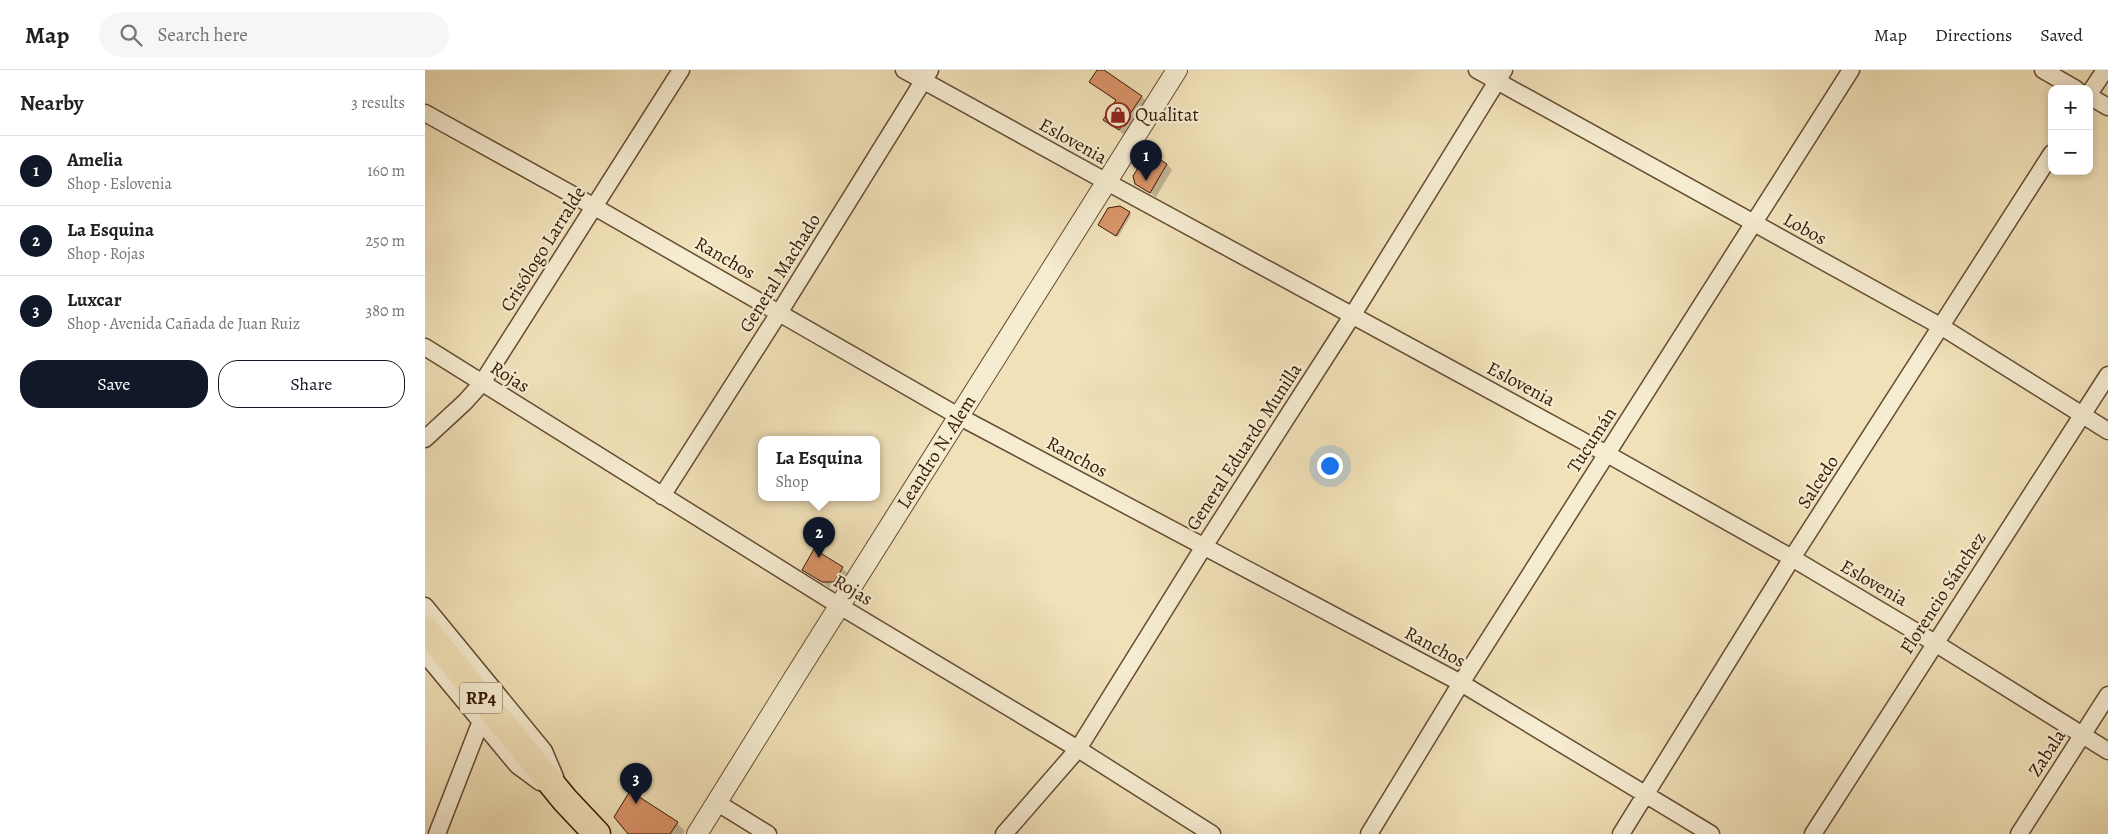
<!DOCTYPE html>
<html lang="en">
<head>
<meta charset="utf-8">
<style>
  :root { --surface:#fff; --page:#f6f6f6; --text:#202124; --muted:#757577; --line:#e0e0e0; --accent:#111827 }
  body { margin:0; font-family:Alegreya,serif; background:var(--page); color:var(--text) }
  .controls { position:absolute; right:15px; top:15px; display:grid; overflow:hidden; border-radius:10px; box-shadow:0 2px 8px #0003 }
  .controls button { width:45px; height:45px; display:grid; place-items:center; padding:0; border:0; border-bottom:1px solid var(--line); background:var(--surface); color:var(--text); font:25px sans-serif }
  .you { position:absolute; left:904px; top:395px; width:18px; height:18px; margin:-12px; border:4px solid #fff; border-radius:50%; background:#1a73e8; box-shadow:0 0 0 8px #1a73e833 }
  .badge { display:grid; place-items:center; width:32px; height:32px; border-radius:50%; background:var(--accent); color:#fff; font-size:16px; font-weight:700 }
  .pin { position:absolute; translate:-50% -41px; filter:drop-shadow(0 1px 2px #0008) }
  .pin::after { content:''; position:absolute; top:26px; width:18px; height:15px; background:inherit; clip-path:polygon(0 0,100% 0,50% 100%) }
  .popup { position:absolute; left:333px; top:366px; width:122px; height:65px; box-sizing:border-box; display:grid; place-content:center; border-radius:10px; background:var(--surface); filter:drop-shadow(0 1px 4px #0005); font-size:16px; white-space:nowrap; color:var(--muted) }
  .popup b { font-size:19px; color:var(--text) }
  .popup::after { content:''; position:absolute; left:50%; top:100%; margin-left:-10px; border:10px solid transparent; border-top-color:var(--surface) }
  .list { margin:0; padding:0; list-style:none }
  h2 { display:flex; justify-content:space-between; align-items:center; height:65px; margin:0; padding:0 20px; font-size:21px }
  h2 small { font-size:16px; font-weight:400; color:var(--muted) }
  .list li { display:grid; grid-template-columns:32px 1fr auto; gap:15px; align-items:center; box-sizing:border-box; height:70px; padding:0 20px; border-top:1px solid var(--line) }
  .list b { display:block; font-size:19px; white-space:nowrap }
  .list p { margin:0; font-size:16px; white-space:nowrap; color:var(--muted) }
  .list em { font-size:16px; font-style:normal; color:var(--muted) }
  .actions { display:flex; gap:10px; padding:15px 20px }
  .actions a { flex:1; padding:11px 0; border:1px solid var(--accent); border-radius:20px; text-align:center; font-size:18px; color:var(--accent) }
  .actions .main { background:var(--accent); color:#fff }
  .icon { flex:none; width:28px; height:28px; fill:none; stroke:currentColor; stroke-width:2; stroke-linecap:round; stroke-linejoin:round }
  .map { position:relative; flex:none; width:1683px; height:764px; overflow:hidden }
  header { display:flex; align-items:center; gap:30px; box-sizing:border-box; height:70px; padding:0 25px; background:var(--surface); border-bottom:1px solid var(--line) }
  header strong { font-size:24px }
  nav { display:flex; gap:28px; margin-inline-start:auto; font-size:18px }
  .search { width:350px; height:45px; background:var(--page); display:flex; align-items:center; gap:12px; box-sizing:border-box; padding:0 18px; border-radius:28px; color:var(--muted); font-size:19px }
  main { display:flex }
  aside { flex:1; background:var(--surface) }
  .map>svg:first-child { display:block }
</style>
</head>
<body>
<header>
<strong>Map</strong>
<div class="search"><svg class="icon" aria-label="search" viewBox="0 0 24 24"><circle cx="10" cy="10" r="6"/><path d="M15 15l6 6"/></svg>Search here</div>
<nav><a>Map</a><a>Directions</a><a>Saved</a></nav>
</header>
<main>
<aside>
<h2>Nearby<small>3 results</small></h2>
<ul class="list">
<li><span class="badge">1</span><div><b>Amelia</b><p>Shop · Eslovenia</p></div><em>160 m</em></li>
<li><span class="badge">2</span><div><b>La Esquina</b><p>Shop · Rojas</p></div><em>250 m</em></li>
<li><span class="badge">3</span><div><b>Luxcar</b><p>Shop · Avenida Cañada de Juan Ruiz</p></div><em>380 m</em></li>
</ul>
<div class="actions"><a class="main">Save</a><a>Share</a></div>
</aside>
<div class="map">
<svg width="1683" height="764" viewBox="0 0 1683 764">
  <rect width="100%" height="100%" fill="#f1e1b8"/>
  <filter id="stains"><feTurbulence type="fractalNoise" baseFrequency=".004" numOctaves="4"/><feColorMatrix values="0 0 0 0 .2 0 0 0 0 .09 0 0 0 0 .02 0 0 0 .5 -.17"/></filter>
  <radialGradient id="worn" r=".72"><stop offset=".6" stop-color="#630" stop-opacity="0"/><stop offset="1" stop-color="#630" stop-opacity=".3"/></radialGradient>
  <path fill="#0003" d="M673,0h4l40,27 7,7 -22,33 -22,-17 12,-18 -27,-20z
    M742,94l5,6 -16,27 -20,-14z
    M704,143l2,2 -13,22 -19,-12z
    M417,498l5,5 -8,14h-10l-26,-18z
    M252,753l8,8 -2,3h-54z"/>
  <path fill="#d99469" stroke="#351907" d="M672,0h7l38,26 -23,34 -16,-10 13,-20 -27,-18z
    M723,82l19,12 -17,29 -15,-9 -2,-8z
    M695,136l10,6 -14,24 -18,-11 10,-17z
    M389,479l29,18 -9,15h-12l-20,-12z
    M205,721l48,31 -8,12h-42l-14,-17z"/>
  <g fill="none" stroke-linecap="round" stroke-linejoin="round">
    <defs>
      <path id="minor" d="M479,0l203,112 500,272 185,104 143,85 173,108
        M1052,0l465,257 166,104
        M1618,0l33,19
        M1664,24l16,-24
        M1664,26l19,11
        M0,43l168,93 367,211 501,266 250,151
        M0,277l413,258 240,144 134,85
        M0,369l40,-37 17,-19 199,-313
        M237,426l117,-183 151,-243
        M0,536l119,145 11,26
        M0,584l92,111 23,17
        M291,732l52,32
        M12,764l44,-113
        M579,764l74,-85 125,-201 149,-232 152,-246
        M944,764l92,-151 390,-613
        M1196,764l171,-276 260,-405
        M1388,764l295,-459
        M1594,764l89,-139"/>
      <g id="tertiary">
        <path id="s1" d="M272,764c158,-256 321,-509 480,-764"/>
      </g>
      <path id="primary" d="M0,559l140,171 32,34"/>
    </defs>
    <use href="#minor" stroke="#644b33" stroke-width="19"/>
    <use href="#tertiary" stroke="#644b33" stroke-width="22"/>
    <use href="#primary" stroke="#351907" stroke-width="29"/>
    <use href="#minor" stroke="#f6ecd1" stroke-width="16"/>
    <use href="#tertiary" stroke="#f6ecd1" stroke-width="20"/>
    <use href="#primary" stroke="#f1e1b8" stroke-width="26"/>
  </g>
  <defs>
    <symbol id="shop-ring" viewBox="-11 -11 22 22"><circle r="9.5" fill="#f6ecd1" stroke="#8f2418" stroke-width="1.5"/><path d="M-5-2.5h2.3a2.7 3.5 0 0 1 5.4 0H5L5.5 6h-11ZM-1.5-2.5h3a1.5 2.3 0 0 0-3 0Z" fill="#8f2418"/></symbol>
  </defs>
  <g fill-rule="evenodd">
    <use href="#shop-ring" x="679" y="31" width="28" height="28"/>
  </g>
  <g text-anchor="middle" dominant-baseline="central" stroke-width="4.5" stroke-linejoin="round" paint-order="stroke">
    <rect fill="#f6ecd1" stroke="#6f5844" stroke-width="1" x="35" y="612.5" width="42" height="31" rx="4"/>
    <g font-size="18" font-weight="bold" fill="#351907">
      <text x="56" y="628">RP4</text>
    </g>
    <g font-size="19" fill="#351907" stroke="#f6ecd1" text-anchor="start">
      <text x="710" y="45">Qualitat</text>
    </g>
    <g font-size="19" fill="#351907" stroke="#f6ecd1">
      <text transform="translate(648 71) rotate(29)">Eslovenia</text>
      <text transform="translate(1380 159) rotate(29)">Lobos</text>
      <text transform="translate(118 179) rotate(-58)">Crisólogo Larralde</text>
      <text transform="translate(300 188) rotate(30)">Ranchos</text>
      <text transform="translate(355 203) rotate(-58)">General Machado</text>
      <text transform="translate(85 307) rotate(32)">Rojas</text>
      <text transform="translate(1096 314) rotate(28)">Eslovenia</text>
      <text transform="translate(1167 370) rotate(-57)">Tucumán</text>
      <text transform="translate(819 377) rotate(-57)">General Eduardo Munilla</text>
      <text stroke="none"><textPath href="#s1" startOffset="451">Leandro N. Alem</textPath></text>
      <text transform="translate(652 387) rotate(28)">Ranchos</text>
      <text transform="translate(1393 412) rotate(-57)">Salcedo</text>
      <text transform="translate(1449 513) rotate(30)">Eslovenia</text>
      <text transform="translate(428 520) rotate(31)">Rojas</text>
      <text transform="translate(1518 523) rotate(-57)">Florencio Sánchez</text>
      <text transform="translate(1010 577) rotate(28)">Ranchos</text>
      <text transform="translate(1622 683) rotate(-57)">Zabala</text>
    </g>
  </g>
  <rect width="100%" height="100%" filter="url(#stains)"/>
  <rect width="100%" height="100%" fill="url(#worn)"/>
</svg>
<div class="controls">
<button>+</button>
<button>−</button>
</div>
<div class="you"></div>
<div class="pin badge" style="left:721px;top:111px">1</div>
<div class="pin badge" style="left:394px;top:488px">2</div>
<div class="popup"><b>La Esquina</b>Shop</div>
<div class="pin badge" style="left:211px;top:734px">3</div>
</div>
</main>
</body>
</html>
